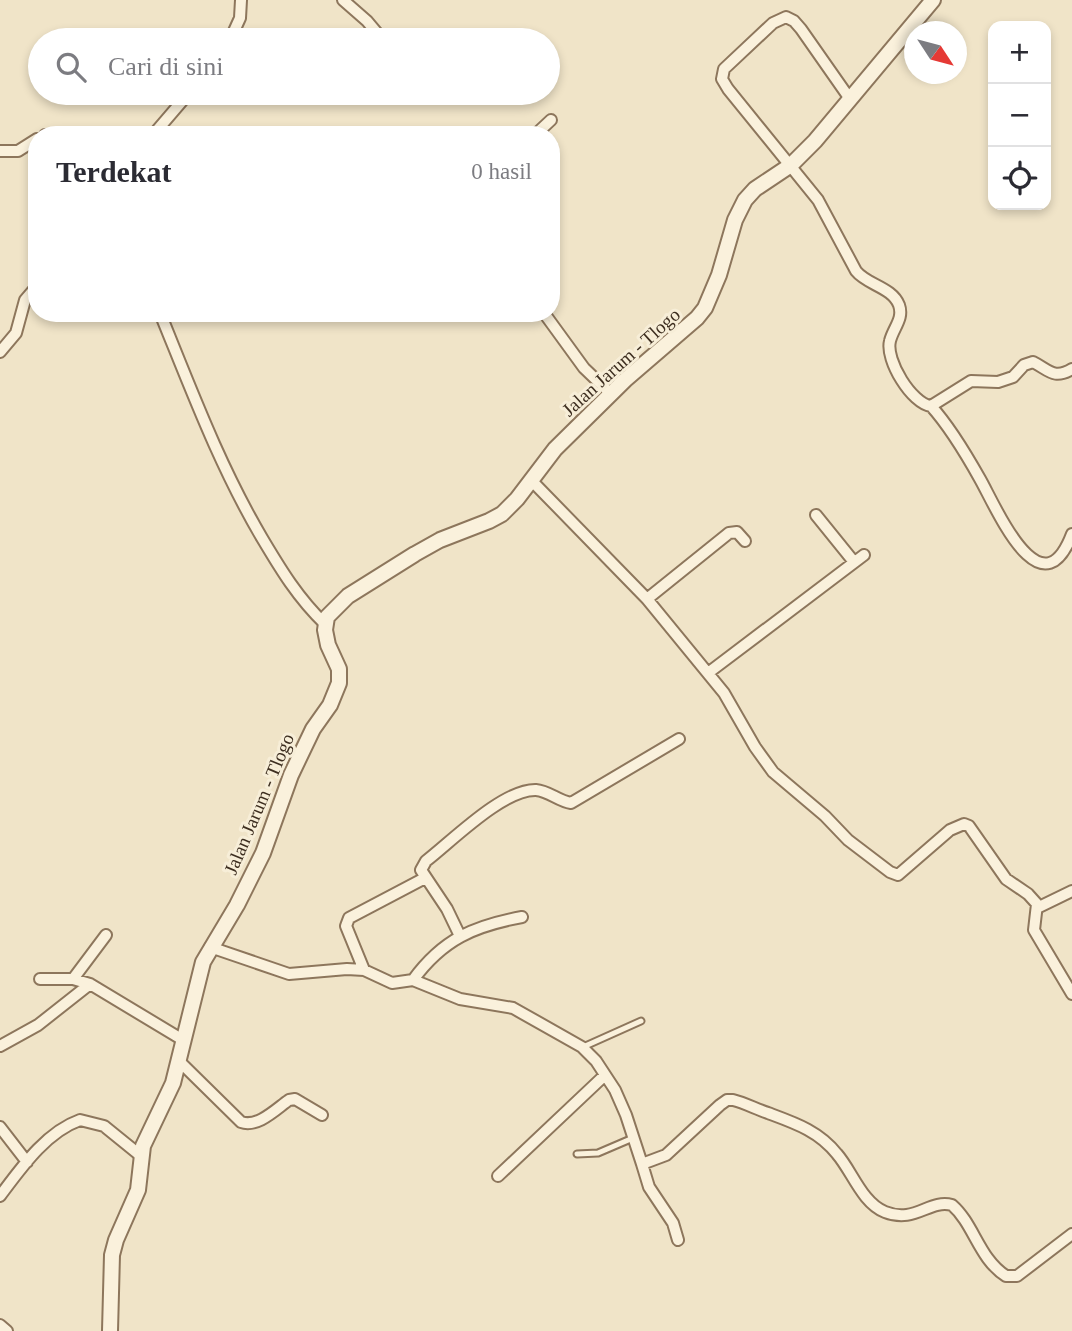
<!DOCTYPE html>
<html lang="id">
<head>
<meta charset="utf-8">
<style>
  :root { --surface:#fff; --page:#f2f2f3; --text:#2b2b33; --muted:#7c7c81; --line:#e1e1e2 }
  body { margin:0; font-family:"Times New Roman",serif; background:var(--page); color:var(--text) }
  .controls { position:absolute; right:21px; top:21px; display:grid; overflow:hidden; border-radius:14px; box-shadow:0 4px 10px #0003 }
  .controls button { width:63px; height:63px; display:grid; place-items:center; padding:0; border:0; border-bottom:2px solid var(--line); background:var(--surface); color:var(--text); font:35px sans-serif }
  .compass { position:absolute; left:904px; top:21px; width:63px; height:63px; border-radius:50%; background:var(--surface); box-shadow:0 4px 10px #0003; rotate:126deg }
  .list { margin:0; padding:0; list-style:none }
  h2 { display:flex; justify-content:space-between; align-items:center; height:91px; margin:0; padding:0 28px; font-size:30px }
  h2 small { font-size:23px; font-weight:400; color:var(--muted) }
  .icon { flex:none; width:38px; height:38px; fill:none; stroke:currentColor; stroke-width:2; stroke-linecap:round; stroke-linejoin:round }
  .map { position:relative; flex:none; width:1072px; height:1331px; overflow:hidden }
  .search { position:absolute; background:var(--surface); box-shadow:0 4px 10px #0003; left:28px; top:28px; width:532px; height:77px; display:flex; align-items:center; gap:18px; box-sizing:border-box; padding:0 24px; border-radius:38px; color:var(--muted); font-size:26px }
  .panel { position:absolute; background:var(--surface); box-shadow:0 4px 10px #0003; left:28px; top:126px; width:532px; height:196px; border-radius:28px }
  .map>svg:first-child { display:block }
</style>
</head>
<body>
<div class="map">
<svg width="1072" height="1331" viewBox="0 0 1072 1331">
  <rect width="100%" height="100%" fill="#f0e4c8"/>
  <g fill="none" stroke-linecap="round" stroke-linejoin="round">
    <defs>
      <path id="service" d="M583,1047l58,-26
        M577,1154l21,-1 35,-15"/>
      <path id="minor" d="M343,0l24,21 16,19
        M230,40l10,-22 1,-18
        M850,99l-49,-70 -7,-8 -8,-4 -13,6 -49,46 -2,10 6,10 90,111 38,71c11,14 36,16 43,34 5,14 -6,23 -9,36 -5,19 22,63 41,65 19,21 35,48 49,73 16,28 61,136 92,55
        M45,135h8
        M153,135l36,-42
        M535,135l16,-15
        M0,151h18l19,-12
        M160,313c31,76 60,154 102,225 19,32 36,60 63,86
        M544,313l40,55 27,26
        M0,352l16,-19 9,-33 12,-14
        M931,406l40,-25 27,1 15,-5 11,-12 9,-3c16,8 21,18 39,7
        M531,480l116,119 77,94 31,54 18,25 52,44 23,24 42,32 8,3 52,-45 14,-6 5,2 37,53 22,15 9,10 -3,26 38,64
        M816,515l38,47
        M647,599l82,-66 8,-1 8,9
        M708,673l156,-118
        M1037,908l35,-17
        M460,936l-13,-27 -26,-39 5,-9c26,-20 77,-72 110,-71 13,1 22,11 35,13l108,-64
        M210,947l79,27 58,-5 17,1 28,13 21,-3 47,19 53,9 69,39 14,14 19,29 11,25 16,49 24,-9 54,-50 7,-5h6c12,3 23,9 35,13 27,10 51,18 69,41 15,17 25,49 48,58 30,12 44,-13 67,-7 22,19 27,54 54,71h11l55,-42
        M364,970l-18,-44 3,-8 76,-40
        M40,979h33l17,5 93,56
        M73,979l33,-44
        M413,980c30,-41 61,-54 109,-63
        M0,1046l38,-21 52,-41
        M179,1061l62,61c17,6 35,-13 48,-22l6,-1 27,16
        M0,1127l27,35
        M642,1164l7,23 24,36 5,17
        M498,1176l107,-101
        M0,1196c21,-28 46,-64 80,-76l24,6 37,30
        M0,1325l7,6"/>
      <path id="tertiary" d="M110,1331l2,-76 4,-15 22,-50 5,-44 30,-63 30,-121 34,-57 26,-52 28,-78 22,-46 17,-24 9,-22v-14l-11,-24 -3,-15 2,-13 21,-21 67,-42 25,-14 49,-19 13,-7 15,-15 38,-50 70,-69 72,-62 8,-10 14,-33 16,-55 10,-20 10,-11 36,-24 24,-24 118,-141"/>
    </defs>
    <use href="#service" stroke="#8d765c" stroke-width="9"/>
    <use href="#minor" stroke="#8d765c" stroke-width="14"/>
    <use href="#tertiary" stroke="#8d765c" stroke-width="18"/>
    <use href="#service" stroke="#faf1dc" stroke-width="5"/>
    <use href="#minor" stroke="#faf1dc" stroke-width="10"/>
    <use href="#tertiary" stroke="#faf1dc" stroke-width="14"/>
  </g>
  <g text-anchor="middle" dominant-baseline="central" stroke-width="6" stroke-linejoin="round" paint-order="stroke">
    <g font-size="19" fill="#3d2e20" stroke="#f7eed8">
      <text transform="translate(621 362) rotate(-42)">Jalan Jarum - Tlogo</text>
      <text transform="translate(259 804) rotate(-67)">Jalan Jarum - Tlogo</text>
    </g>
  </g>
</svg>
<div class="controls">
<button>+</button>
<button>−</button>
<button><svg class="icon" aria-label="locate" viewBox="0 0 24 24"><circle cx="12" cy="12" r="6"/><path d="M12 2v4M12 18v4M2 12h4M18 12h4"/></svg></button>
</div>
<svg class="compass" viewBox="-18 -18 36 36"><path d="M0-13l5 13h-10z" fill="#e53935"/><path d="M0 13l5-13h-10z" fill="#7c7c81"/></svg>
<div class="search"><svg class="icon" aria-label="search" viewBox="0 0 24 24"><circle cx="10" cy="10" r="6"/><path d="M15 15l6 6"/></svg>Cari di sini</div>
<section class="panel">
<h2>Terdekat<small>0 hasil</small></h2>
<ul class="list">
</ul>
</section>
</div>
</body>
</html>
